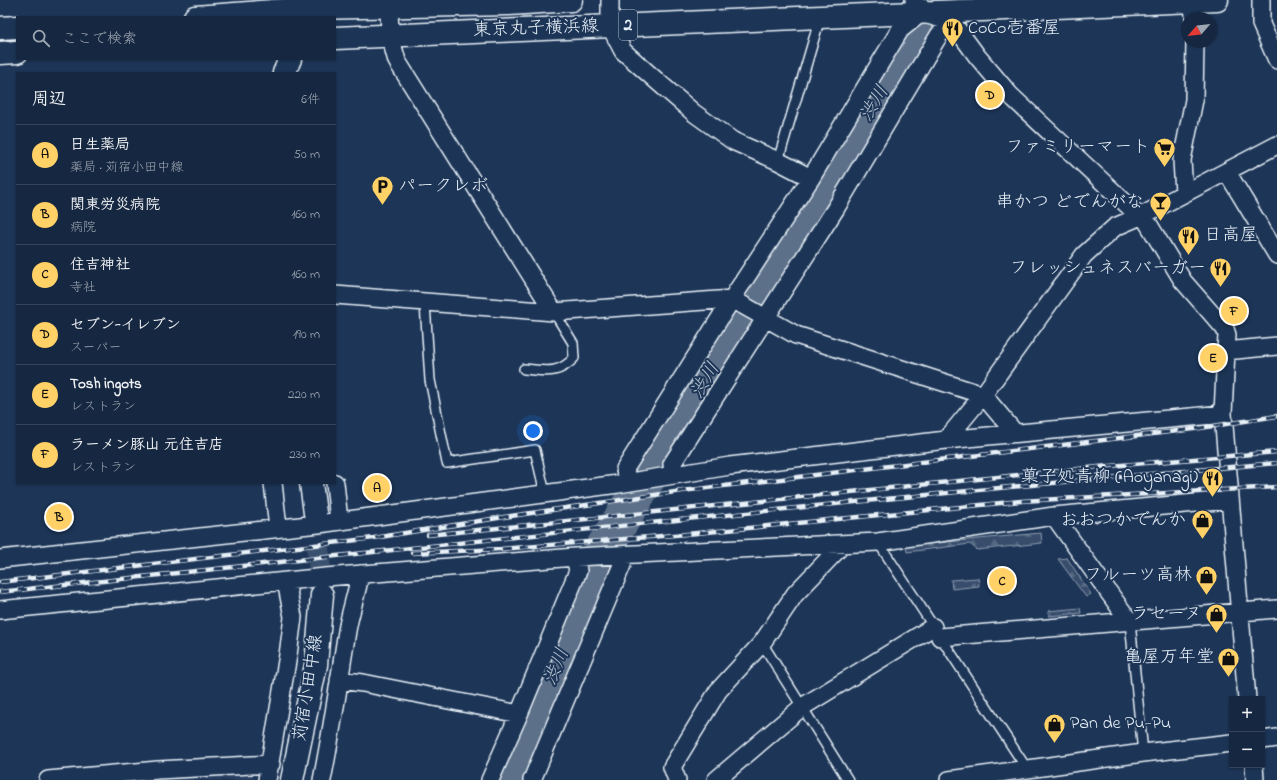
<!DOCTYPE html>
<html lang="ja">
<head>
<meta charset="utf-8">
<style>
  :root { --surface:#162841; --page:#23344c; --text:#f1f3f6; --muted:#9ea6b1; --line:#35445a; --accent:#ffd166 }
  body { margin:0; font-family:"Indie Flower","Klee One",sans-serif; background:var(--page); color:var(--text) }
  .controls { position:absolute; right:12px; bottom:12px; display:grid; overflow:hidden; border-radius:0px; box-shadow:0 1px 3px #0004 }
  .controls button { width:36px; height:36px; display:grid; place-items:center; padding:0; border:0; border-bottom:1px solid var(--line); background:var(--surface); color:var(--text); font:20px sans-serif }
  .compass { position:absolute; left:1181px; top:12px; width:36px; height:36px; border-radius:50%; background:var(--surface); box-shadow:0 1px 3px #0004; rotate:242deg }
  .you { position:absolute; left:533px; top:431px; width:14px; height:14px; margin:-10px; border:3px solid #fff; border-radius:50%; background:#1a73e8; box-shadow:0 0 0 6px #1a73e833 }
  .badge { display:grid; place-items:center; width:26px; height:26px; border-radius:50%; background:var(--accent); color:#111; font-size:13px; font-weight:700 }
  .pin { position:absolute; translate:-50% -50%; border:2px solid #fff; box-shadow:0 1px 4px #0006 }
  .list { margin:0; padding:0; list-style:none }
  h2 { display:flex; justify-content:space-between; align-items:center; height:52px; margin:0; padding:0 16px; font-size:17px }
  h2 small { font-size:13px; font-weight:400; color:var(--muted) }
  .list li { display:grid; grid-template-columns:26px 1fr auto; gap:12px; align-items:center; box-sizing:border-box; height:60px; padding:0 16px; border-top:1px solid var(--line) }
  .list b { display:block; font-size:15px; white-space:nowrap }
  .list p { margin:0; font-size:13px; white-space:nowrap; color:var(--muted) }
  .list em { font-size:13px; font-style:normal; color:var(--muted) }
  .icon { flex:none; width:22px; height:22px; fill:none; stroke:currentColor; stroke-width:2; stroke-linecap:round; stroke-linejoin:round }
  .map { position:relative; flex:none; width:1277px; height:780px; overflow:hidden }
  .search { position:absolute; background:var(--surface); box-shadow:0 1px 3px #0004; left:16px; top:16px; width:320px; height:44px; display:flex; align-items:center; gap:10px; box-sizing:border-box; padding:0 14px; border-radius:0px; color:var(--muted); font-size:15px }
  .panel { position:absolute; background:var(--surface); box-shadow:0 1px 3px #0004; left:16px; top:72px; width:320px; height:412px; border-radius:0px }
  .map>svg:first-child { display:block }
</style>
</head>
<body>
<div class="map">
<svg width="1277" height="780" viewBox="0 0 1277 780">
  <defs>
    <pattern id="forest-firs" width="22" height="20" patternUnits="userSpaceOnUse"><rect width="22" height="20" fill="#374d6c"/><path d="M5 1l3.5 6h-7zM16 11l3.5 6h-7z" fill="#546782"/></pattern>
  </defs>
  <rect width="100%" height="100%" fill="#1d3557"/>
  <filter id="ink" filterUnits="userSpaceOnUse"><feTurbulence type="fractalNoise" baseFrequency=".025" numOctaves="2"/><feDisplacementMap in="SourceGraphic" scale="8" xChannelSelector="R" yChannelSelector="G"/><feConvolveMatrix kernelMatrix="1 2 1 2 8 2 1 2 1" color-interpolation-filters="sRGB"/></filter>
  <g filter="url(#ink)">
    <path fill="#2a4162" d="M256,769l-3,11h-95v-3z"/>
    <path fill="url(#forest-firs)" stroke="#909fb2" d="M1041,533l1,10 -65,7 -7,-6 -63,8 -1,-6z
      M1067,558l24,36 -5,3 -28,-38z
      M978,578l1,8 -27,3 -1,-9z
      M1080,608l1,5 -32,3 -1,-5z"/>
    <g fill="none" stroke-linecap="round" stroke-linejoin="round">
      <path stroke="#5d7089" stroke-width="37" d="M511,780l94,-234 108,-174 226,-372"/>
      <path stroke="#3b516f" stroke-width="22" stroke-dasharray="22 11" stroke-linecap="butt" d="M315,513l7,82"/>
      <defs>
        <path id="lane" d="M778,161l42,-143
          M425,304l5,76 17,83 88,-13 10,43
          M524,369c22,2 34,6 50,-11l-1,-15 -19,-31
          M878,542l149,227
          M1130,622l13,131
          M762,643l86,137"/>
        <path id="street" d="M610,0v26l13,25 35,31 36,31 39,28 45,20 33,17
          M914,0l7,13 31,9 25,34 33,39 126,118 7,2 40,66 42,48 2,6 -1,16 -3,63 24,285
          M1193,0l1,18
          M1261,0v24l16,36
          M389,7l1,29 7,25 157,251
          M1227,172l50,83
          M1184,193l-2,-33 12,-60 1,-58
          M335,295l219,17 178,-13 64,36 187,60 32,38
          M1226,351l51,-5
          M946,440l37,-45 101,-140 31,-28 28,-12 134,-70
          M673,474l-1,-10 164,-256 103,-173 19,-20
          M627,482l-2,-13 112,-178 74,-113 89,-148 21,-17 2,-5
          M273,483l5,45
          M335,483l4,38
          M1054,516l76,106
          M0,559l318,-35 300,-40 112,-18 216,-26 277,-26
          M0,610l326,-33 249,-20 303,-15 176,-26 175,-16
          M940,637l337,-28
          M339,680l24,3 156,31
          M1262,740l15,-2
          M1254,765l1,15
          M48,780l110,-10 113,-6
          M267,780l21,-125 5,-38 -7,-36
          M322,780c10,-49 17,-99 25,-149 3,-19 10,-37 13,-57
          M490,780l29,-66 59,-143 -3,-14
          M532,780l90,-215v-10
          M677,780l-5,-13 46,-76 44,-48 33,-49 48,-50
          M716,780l86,-73 131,-80
          M949,780l194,-27 89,-10"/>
        <path id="secondary" d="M284,73l6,-14
          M311,483l4,30
          M292,780l24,-115 6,-70"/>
        <path id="primary" d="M195,17l117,-9 197,-4 62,-4
          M0,28l17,-1
          M335,38l882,-38
          M0,53l17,-1"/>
      </defs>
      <use href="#lane" stroke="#e8f1f8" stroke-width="12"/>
      <use href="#street" stroke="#e8f1f8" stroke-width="20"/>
      <use href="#secondary" stroke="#e8f1f8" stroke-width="25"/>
      <use href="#primary" stroke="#e8f1f8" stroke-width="25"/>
      <use href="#lane" stroke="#1d3557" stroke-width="9"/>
      <use href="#street" stroke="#1d3557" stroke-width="17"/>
      <use href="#secondary" stroke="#1d3557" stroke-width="22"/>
      <use href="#primary" stroke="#1d3557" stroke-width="22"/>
      <defs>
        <path id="rail" d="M428,535l670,-68 179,-15
          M412,553l89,-4 186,-15 334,-33 256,-14
          M0,582l374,-44 130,-21 178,-26 512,-62 83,-13
          M0,592c425,-45 851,-93 1277,-129"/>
      </defs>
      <use href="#rail" stroke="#e8f1f8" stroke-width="4.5"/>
      <use href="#rail" stroke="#1d3557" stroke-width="3" stroke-dasharray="9" stroke-linecap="butt"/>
    </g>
  </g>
  <defs>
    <symbol id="restaurant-pin" viewBox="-11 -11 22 30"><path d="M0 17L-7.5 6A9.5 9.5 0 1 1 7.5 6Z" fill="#ffd166" stroke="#1d3557"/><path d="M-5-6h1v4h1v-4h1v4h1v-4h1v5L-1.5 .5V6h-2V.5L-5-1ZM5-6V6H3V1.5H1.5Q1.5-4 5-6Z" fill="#111"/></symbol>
    <symbol id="supermarket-pin" viewBox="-11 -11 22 30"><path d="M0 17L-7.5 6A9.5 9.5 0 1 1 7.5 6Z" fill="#ffd166" stroke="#1d3557"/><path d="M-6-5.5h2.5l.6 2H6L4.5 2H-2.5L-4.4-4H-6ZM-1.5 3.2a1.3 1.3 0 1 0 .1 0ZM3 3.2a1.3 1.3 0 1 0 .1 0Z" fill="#111"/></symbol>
    <symbol id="parking-pin" viewBox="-11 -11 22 30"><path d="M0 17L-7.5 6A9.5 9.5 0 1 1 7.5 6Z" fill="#ffd166" stroke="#1d3557"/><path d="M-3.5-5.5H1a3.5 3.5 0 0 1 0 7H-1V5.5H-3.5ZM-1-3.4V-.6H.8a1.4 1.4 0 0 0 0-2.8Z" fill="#111"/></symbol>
    <symbol id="bar-pin" viewBox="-11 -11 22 30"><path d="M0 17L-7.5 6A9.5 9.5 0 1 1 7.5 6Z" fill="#ffd166" stroke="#1d3557"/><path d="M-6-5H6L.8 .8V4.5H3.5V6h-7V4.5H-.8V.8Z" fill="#111"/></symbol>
    <symbol id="shop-pin" viewBox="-11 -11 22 30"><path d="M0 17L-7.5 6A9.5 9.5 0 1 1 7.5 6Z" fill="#ffd166" stroke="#1d3557"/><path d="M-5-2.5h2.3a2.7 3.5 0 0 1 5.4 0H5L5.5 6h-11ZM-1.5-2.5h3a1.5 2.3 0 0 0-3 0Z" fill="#111"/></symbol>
  </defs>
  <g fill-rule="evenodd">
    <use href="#restaurant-pin" x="940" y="16" width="25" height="34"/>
    <use href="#supermarket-pin" x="1152" y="136" width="25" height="34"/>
    <use href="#parking-pin" x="370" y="174" width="25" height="34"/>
    <use href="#bar-pin" x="1148" y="190" width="25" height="34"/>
    <use href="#restaurant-pin" x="1176" y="224" width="25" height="34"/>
    <use href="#restaurant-pin" x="1208" y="256" width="25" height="34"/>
    <use href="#restaurant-pin" x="1200" y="466" width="25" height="34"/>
    <use href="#shop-pin" x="1190" y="508" width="25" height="34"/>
    <use href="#shop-pin" x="1194" y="564" width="25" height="34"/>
    <use href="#shop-pin" x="1204" y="602" width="25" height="34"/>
    <use href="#shop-pin" x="1216" y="646" width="25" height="34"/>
    <use href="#shop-pin" x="1042" y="712" width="25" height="34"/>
  </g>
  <g text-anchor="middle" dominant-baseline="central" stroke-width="4" stroke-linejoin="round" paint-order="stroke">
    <rect fill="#1d3557" stroke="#abb9c8" stroke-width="1" x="619" y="10" width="18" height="30" rx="3"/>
    <g font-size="17" font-weight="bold" fill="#e8f1f8">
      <text x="628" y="25">2</text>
    </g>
    <g font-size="18" fill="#e8f1f8" stroke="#1d3557">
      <text transform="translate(536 29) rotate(-2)">東京丸子横浜線</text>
      <text transform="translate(309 688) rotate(-81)">苅宿小田中線</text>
    </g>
    <g font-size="18" fill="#e8f1f8" stroke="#1d3557" text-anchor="end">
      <text x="968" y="29" text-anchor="start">CoCo壱番屋</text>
      <text x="1150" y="148">ファミリーマート</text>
      <text x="398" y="187" text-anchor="start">パークレボ</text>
      <text x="1144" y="203">串かつ どでんがな</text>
      <text x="1204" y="236" text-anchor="start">日高屋</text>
      <text x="1206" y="269">フレッシュネスバーガー</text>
      <text x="1198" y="478">菓子処青柳 (Aoyanagi)</text>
      <text x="1186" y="521">おおつかでんか</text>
      <text x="1192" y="576">フルーツ高林</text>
      <text x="1202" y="615">ラセーヌ</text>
      <text x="1214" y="658">亀屋万年堂</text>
      <text x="1070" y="724" text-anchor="start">Pan de Pu-Pu</text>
    </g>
    <g font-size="19" font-style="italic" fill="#b7c4d1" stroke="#1d3557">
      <text transform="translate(875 104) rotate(-59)">渋川</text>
      <text transform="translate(706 381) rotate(-59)">渋川</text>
      <text transform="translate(557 667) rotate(-68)">渋川</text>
    </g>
  </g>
</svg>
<div class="controls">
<button>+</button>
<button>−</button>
</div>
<svg class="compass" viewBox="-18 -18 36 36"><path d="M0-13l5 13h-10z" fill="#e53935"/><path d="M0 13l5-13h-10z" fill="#9ea6b1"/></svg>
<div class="you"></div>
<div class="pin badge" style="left:377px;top:488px">A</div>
<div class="pin badge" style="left:59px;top:517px">B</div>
<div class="pin badge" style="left:1002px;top:581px">C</div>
<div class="pin badge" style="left:990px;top:95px">D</div>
<div class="pin badge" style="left:1213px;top:358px">E</div>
<div class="pin badge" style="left:1234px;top:311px">F</div>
<div class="search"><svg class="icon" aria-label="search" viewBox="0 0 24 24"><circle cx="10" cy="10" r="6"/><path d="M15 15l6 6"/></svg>ここで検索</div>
<section class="panel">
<h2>周辺<small>6件</small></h2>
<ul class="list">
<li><span class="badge">A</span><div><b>日生薬局</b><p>薬局 · 苅宿小田中線</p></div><em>50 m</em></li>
<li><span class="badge">B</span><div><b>関東労災病院</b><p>病院</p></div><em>160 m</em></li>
<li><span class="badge">C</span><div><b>住吉神社</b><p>寺社</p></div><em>160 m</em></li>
<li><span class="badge">D</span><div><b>セブン-イレブン</b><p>スーパー</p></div><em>190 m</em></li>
<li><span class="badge">E</span><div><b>Tosh ingots</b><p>レストラン</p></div><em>220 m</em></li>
<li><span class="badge">F</span><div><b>ラーメン豚山 元住吉店</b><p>レストラン</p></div><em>230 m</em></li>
</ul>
</section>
</div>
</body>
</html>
